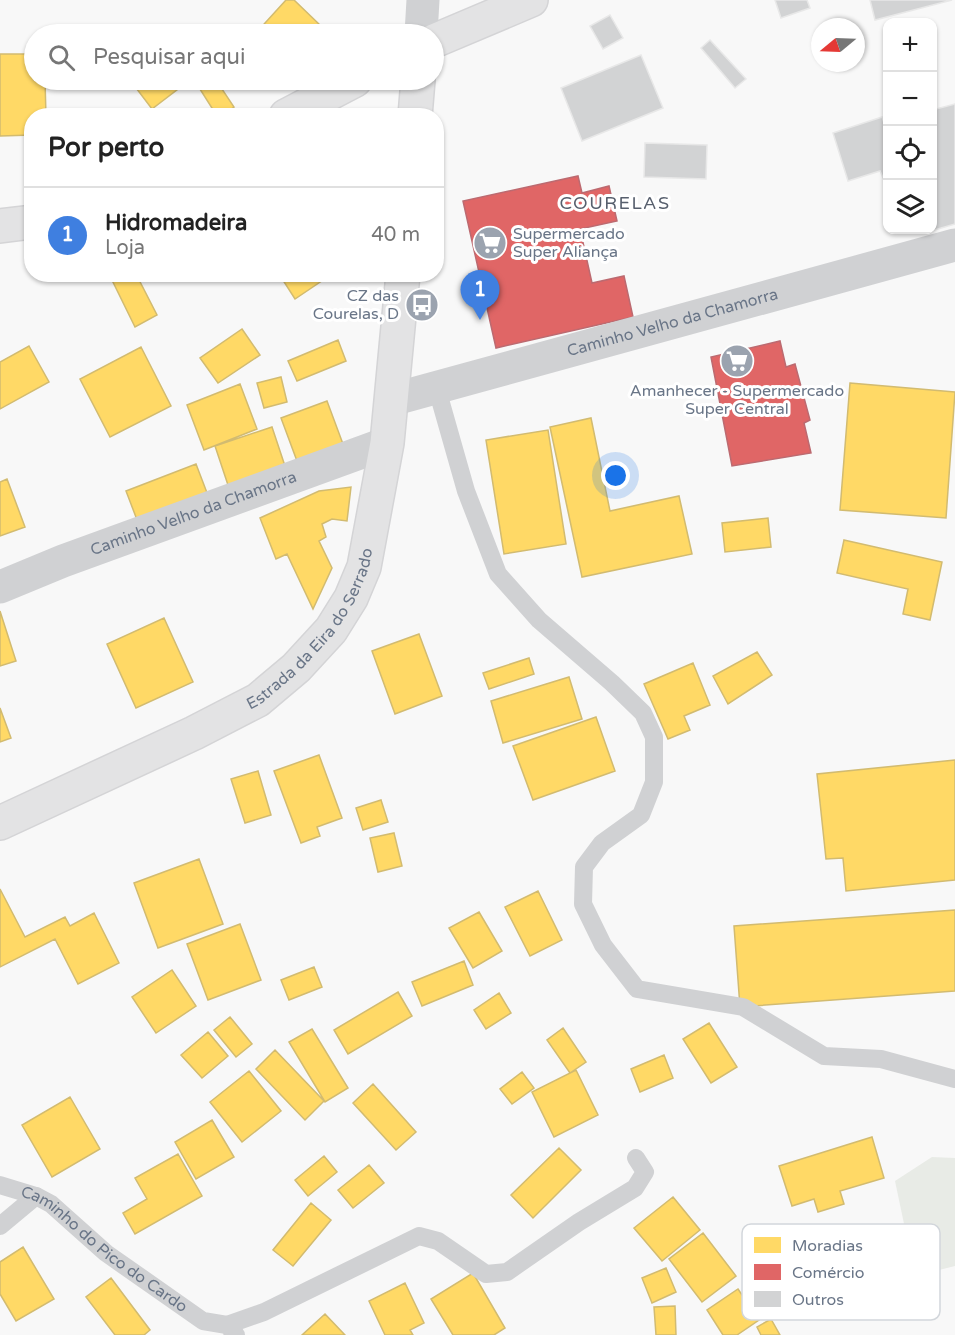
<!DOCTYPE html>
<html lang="pt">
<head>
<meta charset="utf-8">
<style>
  :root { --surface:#fff; --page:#f6f6f6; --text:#222; --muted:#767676; --line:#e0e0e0; --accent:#111827 }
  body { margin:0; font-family:"Varela Round",sans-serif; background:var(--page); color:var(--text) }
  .controls { position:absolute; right:18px; top:18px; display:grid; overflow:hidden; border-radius:12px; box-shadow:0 2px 4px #0004 }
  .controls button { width:54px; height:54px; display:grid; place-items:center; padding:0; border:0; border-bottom:2px solid var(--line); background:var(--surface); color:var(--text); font:30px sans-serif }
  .compass { position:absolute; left:811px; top:18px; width:54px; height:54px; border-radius:50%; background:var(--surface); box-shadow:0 2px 4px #0004; rotate:251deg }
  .you { position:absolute; left:616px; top:476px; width:21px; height:21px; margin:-15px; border:4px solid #fff; border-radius:50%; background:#1a73e8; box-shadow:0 0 0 9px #1a73e833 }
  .badge { display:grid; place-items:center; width:39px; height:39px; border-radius:50%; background:var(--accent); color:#fff; font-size:20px; font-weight:700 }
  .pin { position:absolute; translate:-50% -50px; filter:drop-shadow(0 2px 3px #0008) }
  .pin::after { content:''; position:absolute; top:32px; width:21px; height:18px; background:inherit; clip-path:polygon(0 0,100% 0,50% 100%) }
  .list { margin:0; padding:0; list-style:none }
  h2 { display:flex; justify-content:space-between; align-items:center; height:78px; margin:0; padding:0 24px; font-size:26px }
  h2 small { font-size:20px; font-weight:400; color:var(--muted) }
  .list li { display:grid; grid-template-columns:39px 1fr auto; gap:18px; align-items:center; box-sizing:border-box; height:96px; padding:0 24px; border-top:2px solid var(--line) }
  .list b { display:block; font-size:22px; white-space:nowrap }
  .list p { margin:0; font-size:20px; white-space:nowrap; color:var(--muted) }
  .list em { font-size:20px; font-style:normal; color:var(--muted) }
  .icon { flex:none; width:33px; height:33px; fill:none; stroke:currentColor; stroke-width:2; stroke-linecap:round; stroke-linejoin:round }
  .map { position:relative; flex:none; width:955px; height:1335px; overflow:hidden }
  .search { position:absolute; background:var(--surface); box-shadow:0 2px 4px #0004; left:24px; top:24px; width:420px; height:66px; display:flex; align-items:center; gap:15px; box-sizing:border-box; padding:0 21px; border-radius:33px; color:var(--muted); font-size:22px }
  .panel { position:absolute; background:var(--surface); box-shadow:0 2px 4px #0004; left:24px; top:108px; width:420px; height:174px; border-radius:24px }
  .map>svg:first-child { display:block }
</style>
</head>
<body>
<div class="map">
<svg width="955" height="1335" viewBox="0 0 955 1335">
  <rect width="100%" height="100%" fill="#f8f8f8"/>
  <path fill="#e8ebe6" d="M932,1157l23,1v108l-40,10 -20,-95z"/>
  <path fill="#ffd966" stroke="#d2bb70" stroke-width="1.5" d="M286,0h8l27,26 -8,8h-58z
    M0,54h34v26h11l1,36h-14v19l-32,1z
    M130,80h41l7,9 -26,20z
    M208,80h8l18,27 -12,9h-5l-19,-30z
    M109,274h27l21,41 -22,12z
    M279,274h53l-37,25z
    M242,329l18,26 -42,28 -18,-25z
    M338,340l8,21 -49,20 -9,-20z
    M29,346l20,36 -49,27v-47z
    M141,347l30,59 -61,31 -30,-58z
    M281,377l6,25 -23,6 -7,-25z
    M850,383l105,9 -9,126 -106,-8z
    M240,384l17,45 -53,21 -17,-45z
    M327,401l16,43 -46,17 -16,-43z
    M591,418l19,93 69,-15 13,58 -110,23 -32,-150z
    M272,427l14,42 -57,19 -14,-42z
    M548,430l18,114 -62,10 -18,-114z
    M196,464l13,34 -70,27 -13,-34z
    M7,479l18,48 -25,9v-54z
    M351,487l-4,34 -15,-2 -10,5 4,13 -7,4 13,27 -19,41 -26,-55 -11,5 -16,-41 59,-27z
    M768,518l3,29 -46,5 -3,-29z
    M844,540l98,22 -12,58 -27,-6 5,-25 -71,-16z
    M0,611l16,50 -16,5z
    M164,618l29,64 -57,26 -29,-64z
    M419,634l23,62 -47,18 -23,-63z
    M757,652l15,23 -44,29 -15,-28z
    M529,658l5,16 -45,15 -6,-16z
    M693,663l17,42 -26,11 6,14 -22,9 -24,-55z
    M569,677l13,42 -79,24 -12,-42z
    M0,708l11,30 -11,4z
    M596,717l19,54 -82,29 -20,-54z
    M319,755l23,63 -25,9 3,9 -19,7 -27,-72z
    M955,760v120l-109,11 -3,-33 -17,1 -9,-85z
    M258,771l13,44 -26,8 -14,-44z
    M381,800l7,22 -25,8 -7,-22z
    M394,833l8,33 -24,6 -8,-34z
    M199,859l24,65 -65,24 -24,-65z
    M0,889l25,48 40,-20 5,9 24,-13 25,50 -41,21 -23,-45 -55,28z
    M538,891l24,49 -32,16 -25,-49z
    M955,910v81l-215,16 -6,-81z
    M479,912l23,39 -29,17 -24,-40z
    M240,924l21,56 -53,20 -21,-56z
    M464,961l9,24 -51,21 -10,-24z
    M314,967l8,20 -33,13 -8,-20z
    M172,970l24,36 -40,27 -24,-36z
    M398,992l14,24 -64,38 -14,-24z
    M499,993l12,20 -25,16 -12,-19z
    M230,1017l22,27 -16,13 -22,-27z
    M709,1023l28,44 -26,16 -28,-44z
    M563,1028l23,34 -16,11 -23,-33z
    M312,1029l36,59 -23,14 -36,-60z
    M208,1032l20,24 -26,22 -21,-23z
    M275,1050l49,51 -19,19 -49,-51z
    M664,1055l9,23 -33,14 -9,-23z
    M576,1070l22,45 -44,22 -22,-45z
    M249,1071l32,40 -39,31 -32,-40z
    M522,1072l12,16 -22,16 -12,-15z
    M373,1084l43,48 -20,18 -43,-47z
    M70,1097l30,52 -48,28 -30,-52z
    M212,1120l22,37 -38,22 -21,-37z
    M872,1137l12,41 -44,13 4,13 -26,8 -4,-13 -22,7 -13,-40z
    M559,1148l22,22 -48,48 -22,-23z
    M178,1154l24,42 -67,38 -12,-21 24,-14 -12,-21z
    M324,1156l13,16 -29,24 -13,-16z
    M369,1165l15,18 -31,25 -15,-18z
    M673,1197l27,33 -38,31 -28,-33z
    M311,1203l20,17 -38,46 -20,-16z
    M703,1233l33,43 -34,26 -33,-43z
    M23,1247l31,52 -38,22 -16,-27v-32z
    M666,1268l10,24 -24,11 -10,-25z
    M473,1273l32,55 -11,7h-41l-22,-36z
    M111,1278l39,52 -6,5h-29l-29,-38z
    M405,1283l19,40 -14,7 3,5h-28l-16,-34z
    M738,1289l21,31 -22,15h-14l-16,-25z
    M675,1306l1,29h-20l-2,-28z
    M325,1314l20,21h-43z
    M771,1319l9,16h-19l-4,-8z"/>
  <path fill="#e06666" stroke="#bc6a70" stroke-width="1.5" d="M578,176l4,17 27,-7 8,35 -37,8 12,54 32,-7 9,41 -137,31 -33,-147z
    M780,341l6,26 9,-3 15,56 -6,3 7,30 -79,13 -21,-109z"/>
  <path fill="#d2d3d4" stroke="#e8e8e8" stroke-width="1.5" d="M775,0h32l3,8 -29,10z
    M870,0h82l-77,20z
    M610,15l13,23 -20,11 -13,-23z
    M710,40l36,39 -11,9 -34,-40z
    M641,55l22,53 -81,33 -21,-53z
    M955,104v120l-31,9 -1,-3h9v-120z
    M882,117l6,17v55l-8,-18 -32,10 -15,-48z
    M645,143l62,2 -1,34 -62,-2z"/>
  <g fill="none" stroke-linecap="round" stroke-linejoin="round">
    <defs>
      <g id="secondary">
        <path d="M434,41l97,-41"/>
        <path d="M286,116l69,-36"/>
        <path d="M415,116l3,-36"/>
        <path d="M0,226l32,-4"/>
        <path id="s4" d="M0,823l194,-90 64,-33 38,-32 35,-38 20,-32 13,-31 23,-124 16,-169"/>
      </g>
    </defs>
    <use href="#secondary" stroke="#d4d4d6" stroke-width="36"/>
    <g stroke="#d0d1d3" stroke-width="18">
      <path d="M437,389l29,102 32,83 41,46 73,63 31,30 11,24v45l-13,33 -39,28 -18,24 -1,37 20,41 34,44 106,18 81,49 57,3 74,20"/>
      <path id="s1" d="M0,1185l36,11 15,8 55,49 97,68 24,4 9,10"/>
      <path d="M0,1226l36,-30"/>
      <path d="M227,1325l37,-13 155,-76 19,5 48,33 21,-2 72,-50 56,-34 10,-16 -9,-14"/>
    </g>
    <g stroke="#d0d1d3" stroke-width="33">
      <path id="s2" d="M391,400l564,-155"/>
      <path id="s3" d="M0,587l63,-26 324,-118"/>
    </g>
    <path stroke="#d0d1d3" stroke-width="33" d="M421,34l2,-34"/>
    <use href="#secondary" stroke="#e3e3e4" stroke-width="33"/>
  </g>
  <defs>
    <symbol id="supermarket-disc" viewBox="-11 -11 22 22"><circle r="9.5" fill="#9ba3af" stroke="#fff"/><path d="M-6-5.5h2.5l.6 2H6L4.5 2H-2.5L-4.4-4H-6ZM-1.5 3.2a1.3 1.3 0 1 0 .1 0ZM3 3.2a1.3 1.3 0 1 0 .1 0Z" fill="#fff"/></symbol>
    <symbol id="bus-disc" viewBox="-11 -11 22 22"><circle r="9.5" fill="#9ba3af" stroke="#fff"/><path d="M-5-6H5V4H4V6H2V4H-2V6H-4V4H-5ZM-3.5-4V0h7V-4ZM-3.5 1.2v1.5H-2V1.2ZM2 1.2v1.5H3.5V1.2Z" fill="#fff"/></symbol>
  </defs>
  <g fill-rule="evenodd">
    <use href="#supermarket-disc" x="471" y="224" width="38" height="38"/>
    <use href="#bus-disc" x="403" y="286" width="38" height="38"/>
    <use href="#supermarket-disc" x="718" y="342" width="38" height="38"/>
  </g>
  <g text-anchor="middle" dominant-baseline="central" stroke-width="6" stroke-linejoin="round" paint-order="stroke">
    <g font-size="16" fill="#697587" stroke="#fff" text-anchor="start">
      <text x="513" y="234">Supermercado<tspan x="513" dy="18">Super Aliança</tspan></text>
      <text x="399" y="296" text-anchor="end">CZ das<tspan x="399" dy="18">Courelas, D</tspan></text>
      <text x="737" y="391" text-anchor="middle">Amanhecer - Supermercado<tspan x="737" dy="18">Super Central</tspan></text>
    </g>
    <g font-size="16" fill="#697587" stroke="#fff">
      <text stroke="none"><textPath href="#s2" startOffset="292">Caminho Velho da Chamorra</textPath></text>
      <text stroke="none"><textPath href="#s3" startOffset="207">Caminho Velho da Chamorra</textPath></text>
      <text stroke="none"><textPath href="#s4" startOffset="376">Estrada da Eira do Serrado</textPath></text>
      <text stroke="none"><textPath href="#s1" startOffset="124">Caminho do Pico do Cardo</textPath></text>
    </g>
    <g font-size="18" letter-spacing="1.5" fill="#575f6d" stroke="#fff">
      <text x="615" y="203">COURELAS</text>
    </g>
  </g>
  <rect x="742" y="1224" width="198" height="96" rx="9" fill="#fff" stroke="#d2d6db" stroke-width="1.5"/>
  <rect x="754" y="1237" width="27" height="16" fill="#ffd966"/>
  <rect x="754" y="1264" width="27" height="16" fill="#e06666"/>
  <rect x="754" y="1291" width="27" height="16" fill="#d2d3d4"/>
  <g font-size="16" fill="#697587">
    <text x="792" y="1251">Moradias</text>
    <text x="792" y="1278">Comércio</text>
    <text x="792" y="1305">Outros</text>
  </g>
</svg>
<div class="controls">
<button>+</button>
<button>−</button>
<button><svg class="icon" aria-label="locate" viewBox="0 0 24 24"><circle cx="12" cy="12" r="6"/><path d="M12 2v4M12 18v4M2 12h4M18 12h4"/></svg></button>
<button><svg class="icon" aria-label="layers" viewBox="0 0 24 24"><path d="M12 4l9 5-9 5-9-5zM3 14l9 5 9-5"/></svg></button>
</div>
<svg class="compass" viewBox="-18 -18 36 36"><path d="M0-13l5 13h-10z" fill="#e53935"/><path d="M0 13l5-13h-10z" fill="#767676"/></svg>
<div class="you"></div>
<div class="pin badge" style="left:480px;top:320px;background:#3f7fe0">1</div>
<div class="search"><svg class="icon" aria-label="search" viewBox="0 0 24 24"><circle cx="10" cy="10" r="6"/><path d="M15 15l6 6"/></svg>Pesquisar aqui</div>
<section class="panel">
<h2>Por perto<small></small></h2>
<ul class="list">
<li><span class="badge" style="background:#3f7fe0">1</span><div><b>Hidromadeira</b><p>Loja</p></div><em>40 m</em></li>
</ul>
</section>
</div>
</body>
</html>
